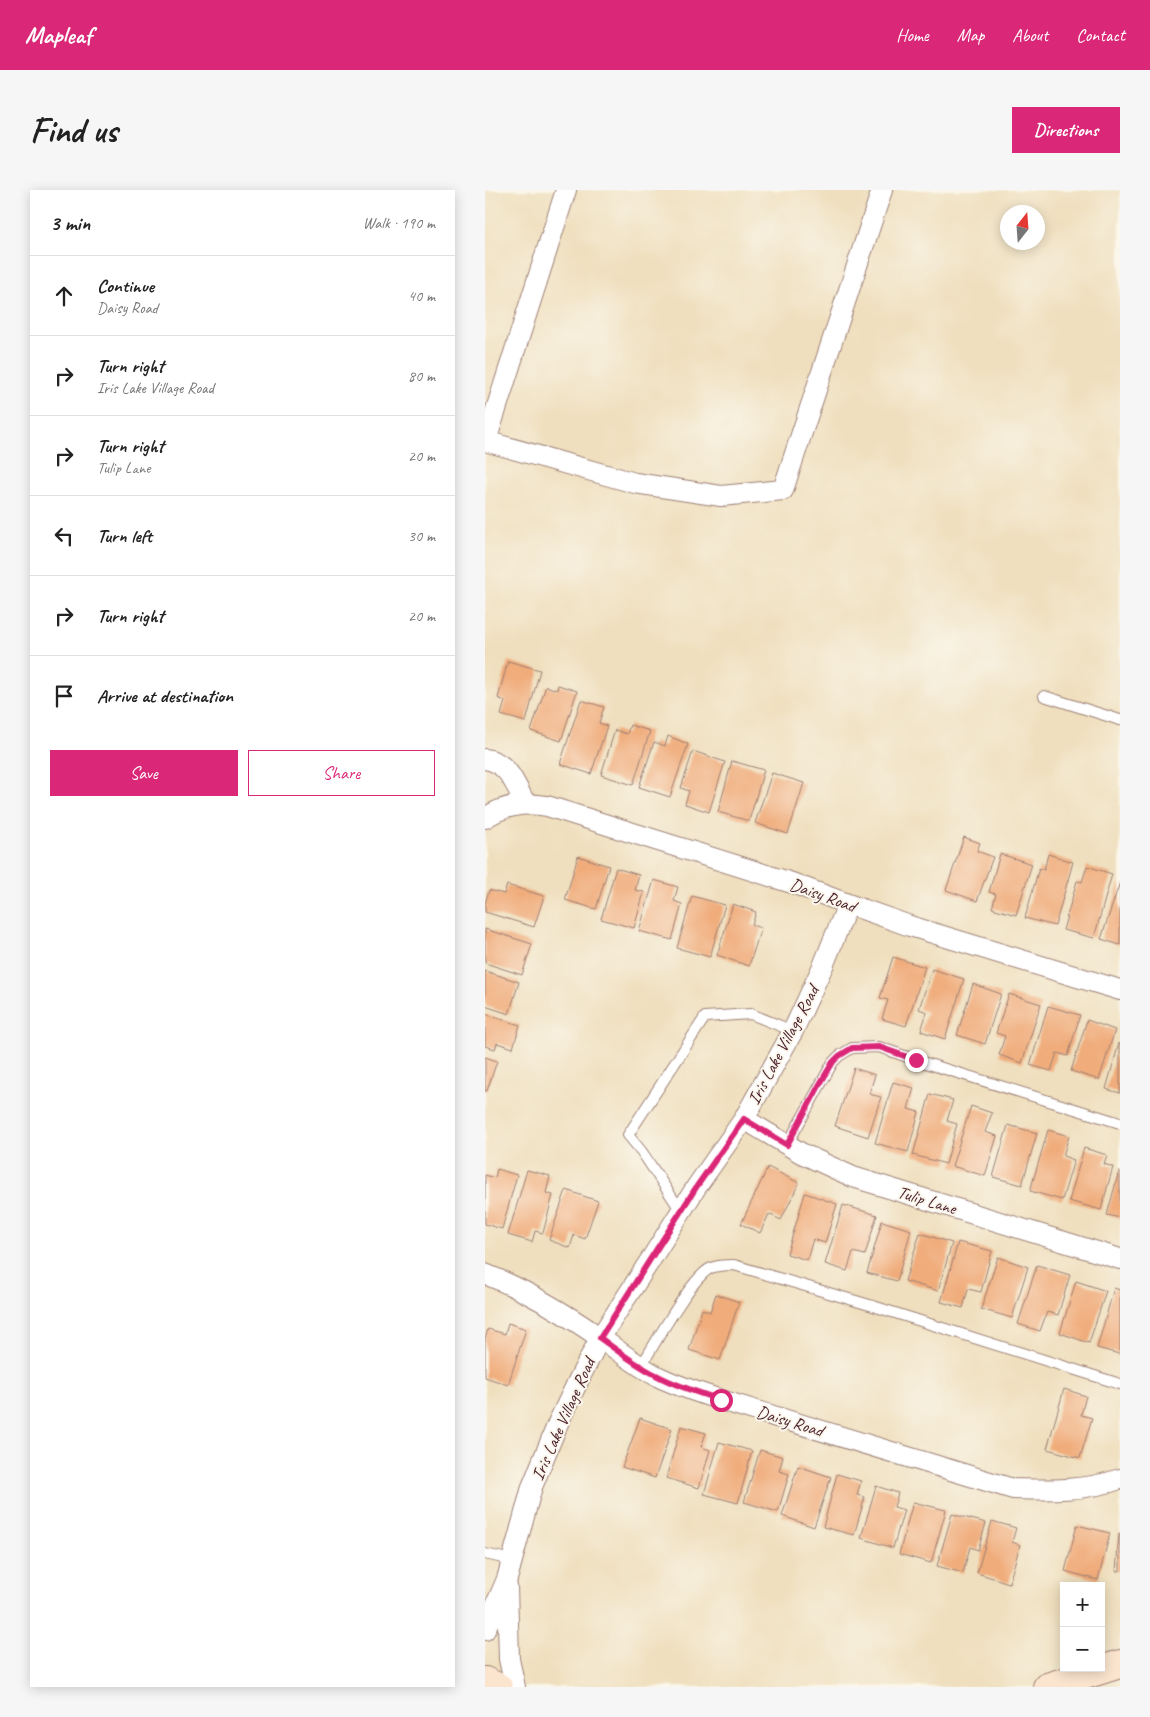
<!DOCTYPE html>
<html lang="en">
<head>
<meta charset="utf-8">
<style>
  :root { --surface:#fff; --page:#f6f6f6; --text:#222; --muted:#767676; --line:#e0e0e0; --accent:#db2777 }
  body { margin:0; font-family:Caveat,sans-serif; background:var(--page); color:var(--text) }
  .controls { position:absolute; right:15px; bottom:15px; display:grid; overflow:hidden; border-radius:0px; box-shadow:0 2px 12px #0003 }
  .controls button { width:45px; height:45px; display:grid; place-items:center; padding:0; border:0; border-bottom:1px solid var(--line); background:var(--surface); color:var(--text); font:25px sans-serif }
  .compass { position:absolute; left:515px; top:15px; width:45px; height:45px; border-radius:50%; background:var(--surface); box-shadow:0 2px 12px #0003; rotate:17deg }
  .stop { position:absolute; width:15px; height:15px; margin:-11px; border:4px solid #db2777; border-radius:50%; background:#fff }
  .stop.end { background:#db2777; border-color:#fff; box-shadow:0 1px 5px #0008 }
  .list { margin:0; padding:0; list-style:none }
  h2 { display:flex; justify-content:space-between; align-items:center; height:65px; margin:0; padding:0 20px; font-size:21px }
  h2 small { font-size:16px; font-weight:400; color:var(--muted) }
  .list li { display:grid; grid-template-columns:32px 1fr auto; gap:15px; align-items:center; box-sizing:border-box; height:80px; padding:0 20px; border-top:1px solid var(--line) }
  .list b { display:block; font-size:19px; white-space:nowrap }
  .list p { margin:0; font-size:16px; white-space:nowrap; color:var(--muted) }
  .list em { font-size:16px; font-style:normal; color:var(--muted) }
  .actions { display:flex; gap:10px; padding:15px 20px }
  .actions a { flex:1; padding:11px 0; border:1px solid var(--accent); border-radius:0px; text-align:center; font-size:18px; color:var(--accent) }
  .actions .main { background:var(--accent); color:#fff }
  .icon { flex:none; width:28px; height:28px; fill:none; stroke:currentColor; stroke-width:2; stroke-linecap:round; stroke-linejoin:round }
  .map { position:relative; flex:none; width:635px; height:1497px; overflow:hidden; border-radius:0px }
  header { display:flex; align-items:center; gap:30px; box-sizing:border-box; height:70px; padding:0 25px; background:var(--accent); color:#fff }
  header strong { font-size:24px }
  nav { display:flex; gap:28px; margin-inline-start:auto; font-size:18px }
  .intro { display:flex; align-items:center; justify-content:space-between; box-sizing:border-box; height:120px; padding:0 30px }
  h1 { margin:0; font-size:35px }
  .button { padding:12px 22px; border-radius:0px; background:var(--accent); color:#fff; font-size:18px; font-weight:700 }
  main { display:flex; gap:30px; padding:0 30px }
  aside { flex:1; background:var(--surface); border-radius:0px; box-shadow:0 2px 12px #0003 }
  .map>svg:first-child { display:block }
</style>
</head>
<body>
<header>
<strong>Mapleaf</strong>
<nav><a>Home</a><a>Map</a><a>About</a><a>Contact</a></nav>
</header>
<div class="intro"><h1>Find us</h1><a class="button">Directions</a></div>
<main>
<aside>
<h2>3 min<small>Walk · 190 m</small></h2>
<ul class="list">
<li><svg class="icon" aria-label="ahead" viewBox="0 0 24 24"><path d="M12 20V5M6 11l6-6 6 6"/></svg><div><b>Continue</b><p>Daisy Road</p></div><em>40 m</em></li>
<li><svg class="icon" aria-label="right" viewBox="0 0 24 24"><path d="M7 20v-9h11M14 6l5 5-5 5"/></svg><div><b>Turn right</b><p>Iris Lake Village Road</p></div><em>80 m</em></li>
<li><svg class="icon" aria-label="right" viewBox="0 0 24 24"><path d="M7 20v-9h11M14 6l5 5-5 5"/></svg><div><b>Turn right</b><p>Tulip Lane</p></div><em>20 m</em></li>
<li><svg class="icon" aria-label="left" viewBox="0 0 24 24"><path d="M17 20v-9H6M10 6l-5 5 5 5"/></svg><div><b>Turn left</b></div><em>30 m</em></li>
<li><svg class="icon" aria-label="right" viewBox="0 0 24 24"><path d="M7 20v-9h11M14 6l5 5-5 5"/></svg><div><b>Turn right</b></div><em>20 m</em></li>
<li><svg class="icon" aria-label="arrive" viewBox="0 0 24 24"><path d="M6 21V4h12l-3 4 3 4H6"/></svg><div><b>Arrive at destination</b></div></li>
</ul>
<div class="actions"><a class="main">Save</a><a>Share</a></div>
</aside>
<div class="map">
<svg width="635" height="1497" viewBox="0 0 635 1497">
  <rect width="100%" height="100%" fill="#fbf7ec"/>
  <filter id="ink" filterUnits="userSpaceOnUse"><feTurbulence type="fractalNoise" baseFrequency=".02" numOctaves="2"/><feDisplacementMap in="SourceGraphic" scale="10" xChannelSelector="R" yChannelSelector="G"/><feConvolveMatrix kernelMatrix="1 2 1 2 8 2 1 2 1" color-interpolation-filters="sRGB"/></filter>
  <filter id="wash" filterUnits="userSpaceOnUse"><feTurbulence type="fractalNoise" baseFrequency=".0096" numOctaves="4" result="noise"/><feDisplacementMap in="SourceGraphic" scale="20" xChannelSelector="R" yChannelSelector="G"/><feGaussianBlur stdDeviation="1.12" result="paint"/><feColorMatrix in="noise" values="0 0 0 0 0 0 0 0 0 0 0 0 0 0 0 0 0 1.4 0 .05"/><feComposite in="paint" operator="in"/></filter>
  <g filter="url(#wash)">
    <rect width="100%" height="100%" fill="#efdfbe"/>
    <g id="blocks">
      <path fill="#f0ac7a" d="M23,471l32,9 -14,52 -25,-7 4,-14 -7,-3z
        M73,495l19,6 -16,50 -30,-10 15,-45 11,4z
        M96,510l23,7 -5,16 8,3 -16,48 -31,-10z
        M145,535l20,6 -17,54 -32,-10 14,-45 12,4z
        M183,546l20,8 -18,53 -31,-10 15,-45 11,4z
        M208,561l32,11 -16,50 -24,-8 4,-13 -8,-3z
        M247,571l32,9 -15,51 -31,-9z
        M287,583l32,10 -16,51 -33,-11z
        M479,647l16,6 -3,8 16,6 -16,44 -31,-11z
        M515,664l32,10 -16,51 -24,-7 4,-14 -7,-2z
        M563,664l25,8 -18,64 -30,-8 14,-50 5,2z
        M93,666l31,10 -13,43 -31,-9z
        M602,676l25,8 -18,64 -31,-8 14,-49 5,1z
        M131,678l23,7 -4,15 9,2 -10,36 -33,-9z
        M169,690l24,7 -4,14 8,3 -10,36 -33,-9z
        M635,692v63l-19,-6z
        M22,695l37,11 -10,31 -49,-15v-8l4,-14 15,4z
        M207,706l33,9 -15,52 -33,-9z
        M248,714l23,8 -4,13 9,3 -12,38 -32,-11z
        M0,739l47,15 -10,31 -37,-12z
        M408,767l32,10 -19,59 -24,-7 6,-19 -8,-2z
        M447,779l32,10 -19,60 -24,-8 6,-19 -8,-3z
        M0,781l34,11 -10,32 -24,-8z
        M488,794l28,10 -16,50 -28,-9z
        M524,804l32,10 -19,59 -23,-8 6,-19 -9,-3z
        M563,816l32,9 -12,41 -11,-3 -6,18 -21,-6z
        M0,824l35,11 -7,23 -16,-5 -2,6 -10,-3z
        M602,830l28,10 -16,50 -28,-9z
        M634,853h1v50l-14,-4z
        M0,867l12,4 -10,30h-2z
        M369,878l21,7 -6,19 12,3 -13,40 -33,-11z
        M408,892l21,6 -6,21 11,3 -11,40 -33,-9z
        M445,904l23,6 -6,21 10,3 -11,40 -33,-9z
        M486,916l21,7 -7,19 12,4 -12,40 -33,-10z
        M523,935l29,8 -15,52 -29,-8z
        M563,940l21,6 -6,20 11,4 -12,40 -32,-9z
        M599,958l23,7 -3,9 9,3 -12,43 -32,-9z
        M283,977l31,16 -18,37 -12,-6 -9,19 -19,-9z
        M12,979l20,6 -15,54 -17,-5v-49l10,3z
        M42,980l23,6 -4,17 7,2 -10,38 -8,-2 -3,11 -24,-7z
        M634,981h1v47l-13,-3z
        M81,1000l32,11 -13,38 -11,-4 -4,13 -21,-8z
        M320,1003l32,11 -12,39 -12,-4 -6,21 -20,-6z
        M358,1015l34,10 -12,40 -12,-3 -6,19 -22,-7z
        M397,1031l29,9 -14,51 -30,-8z
        M435,1043l32,10 -14,48 -33,-10z
        M473,1052l34,9 -11,41 -13,-3 -5,19 -22,-6z
        M513,1067l30,10 -16,51 -31,-9z
        M552,1075l33,10 -12,40 -11,-3 -7,19 -22,-7z
        M591,1091l30,10 -17,52 -29,-10z
        M629,1098l6,2v59l-1,5 -22,-6z
        M231,1104l23,8 -19,58 -31,-10 13,-41 8,3z
        M23,1133l18,6 -18,56 -23,-8v-38l3,-10 17,5z
        M579,1199l22,7 -5,19 11,3 -12,40 -33,-9z
        M155,1228l32,11 -17,49 -33,-11z
        M196,1236l25,7 -5,14 9,3 -11,38 -33,-10z
        M234,1252l33,9 -14,52 -34,-9z
        M275,1260l23,7 -4,14 10,3 -11,38 -34,-10z
        M313,1276l33,11 -17,50 -32,-11z
        M352,1284l24,7 -4,14 8,2 -11,38 -31,-8z
        M391,1296l22,7 -4,14 10,3 -11,38 -32,-10z
        M428,1312l33,8 -15,53 -32,-9z
        M467,1324l34,9 -8,27 -8,-3 -7,26 -26,-7z
        M507,1331l24,7 -4,14 8,3 -11,38 -32,-10z
        M592,1335l33,8 -12,47 -33,-9z
        M634,1343h1v38h-4z"/>
    </g>
  </g>
  <g filter="url(#ink)">
    <use href="#blocks" fill-opacity="0" stroke="#9c7f74" stroke-width="1"/>
    <g fill="none" stroke-linecap="round" stroke-linejoin="round">
      <defs>
        <path id="lane" d="M559,506l76,24
          M302,955l46,-83 6,-6 13,-8 27,-1 37,13 204,63
          M196,1021l-39,-59 -14,-17 77,-118 46,-3 42,17
          M156,1176c13,-20 51,-90 70,-98 7,-3 15,-3 23,-3l139,41 247,78
          M0,1364l27,6"/>
        <path id="street" d="M0,251l150,42 86,13 62,-6 99,-300
          M1,251l80,-251
          M0,569c23,3 30,25 40,44
          M0,628c19,-13 39,-16 62,-12l245,77 56,21 62,22 210,64
          M259,929l57,34 52,24 267,82
          M0,1084c41,16 78,38 114,63 19,13 37,28 58,39 20,10 43,17 64,24l292,89c35,1 73,2 107,-10
          M22,1396l2,73 6,28
          M0,1440l22,-51 25,-92 26,-64 21,-44 21,-41 51,-79 46,-73 47,-67 49,-88 30,-65 25,-62"/>
        <path id="secondary" d="M0,1491l13,6
          M562,1497l73,-23"/>
      </defs>
      <use href="#lane" stroke="#9c7f74" stroke-width="12"/>
      <use href="#street" stroke="#9c7f74" stroke-width="22"/>
      <use href="#secondary" stroke="#9c7f74" stroke-width="30"/>
      <use href="#lane" stroke="#fff" stroke-width="10"/>
      <use href="#street" stroke="#fff" stroke-width="20"/>
      <use href="#secondary" stroke="#fbe5cf" stroke-width="28"/>
    </g>
  </g>
  <g fill="none" stroke-linecap="round" stroke-linejoin="round" filter="url(#ink)">
    <path stroke="#db2777" stroke-width="6" d="M236,1210c-22,-7 -45,-14 -65,-25 -20,-10 -38,-24 -56,-37l97,-152 47,-67 43,26 33,-61 13,-22 6,-6 13,-8 27,-1 37,13"/>
  </g>
  <g text-anchor="middle" dominant-baseline="central" stroke-width="4" stroke-linejoin="round" paint-order="stroke">
    <g font-size="18" fill="#4a1f2b" stroke="#fbf7ec">
      <text transform="translate(338 705) rotate(20)">Daisy Road</text>
      <text transform="translate(298 855) rotate(-62)">Iris Lake Village Road</text>
      <text transform="translate(442 1010) rotate(17)">Tulip Lane</text>
      <text transform="translate(78 1229) rotate(-66)">Iris Lake Village Road</text>
      <text transform="translate(305 1231) rotate(17)">Daisy Road</text>
    </g>
  </g>
</svg>
<div class="controls">
<button>+</button>
<button>−</button>
</div>
<svg class="compass" viewBox="-18 -18 36 36"><path d="M0-13l5 13h-10z" fill="#e53935"/><path d="M0 13l5-13h-10z" fill="#767676"/></svg>
<div class="stop" style="left:236px;top:1210px"></div>
<div class="stop end" style="left:431px;top:870px"></div>
</div>
</main>
</body>
</html>
